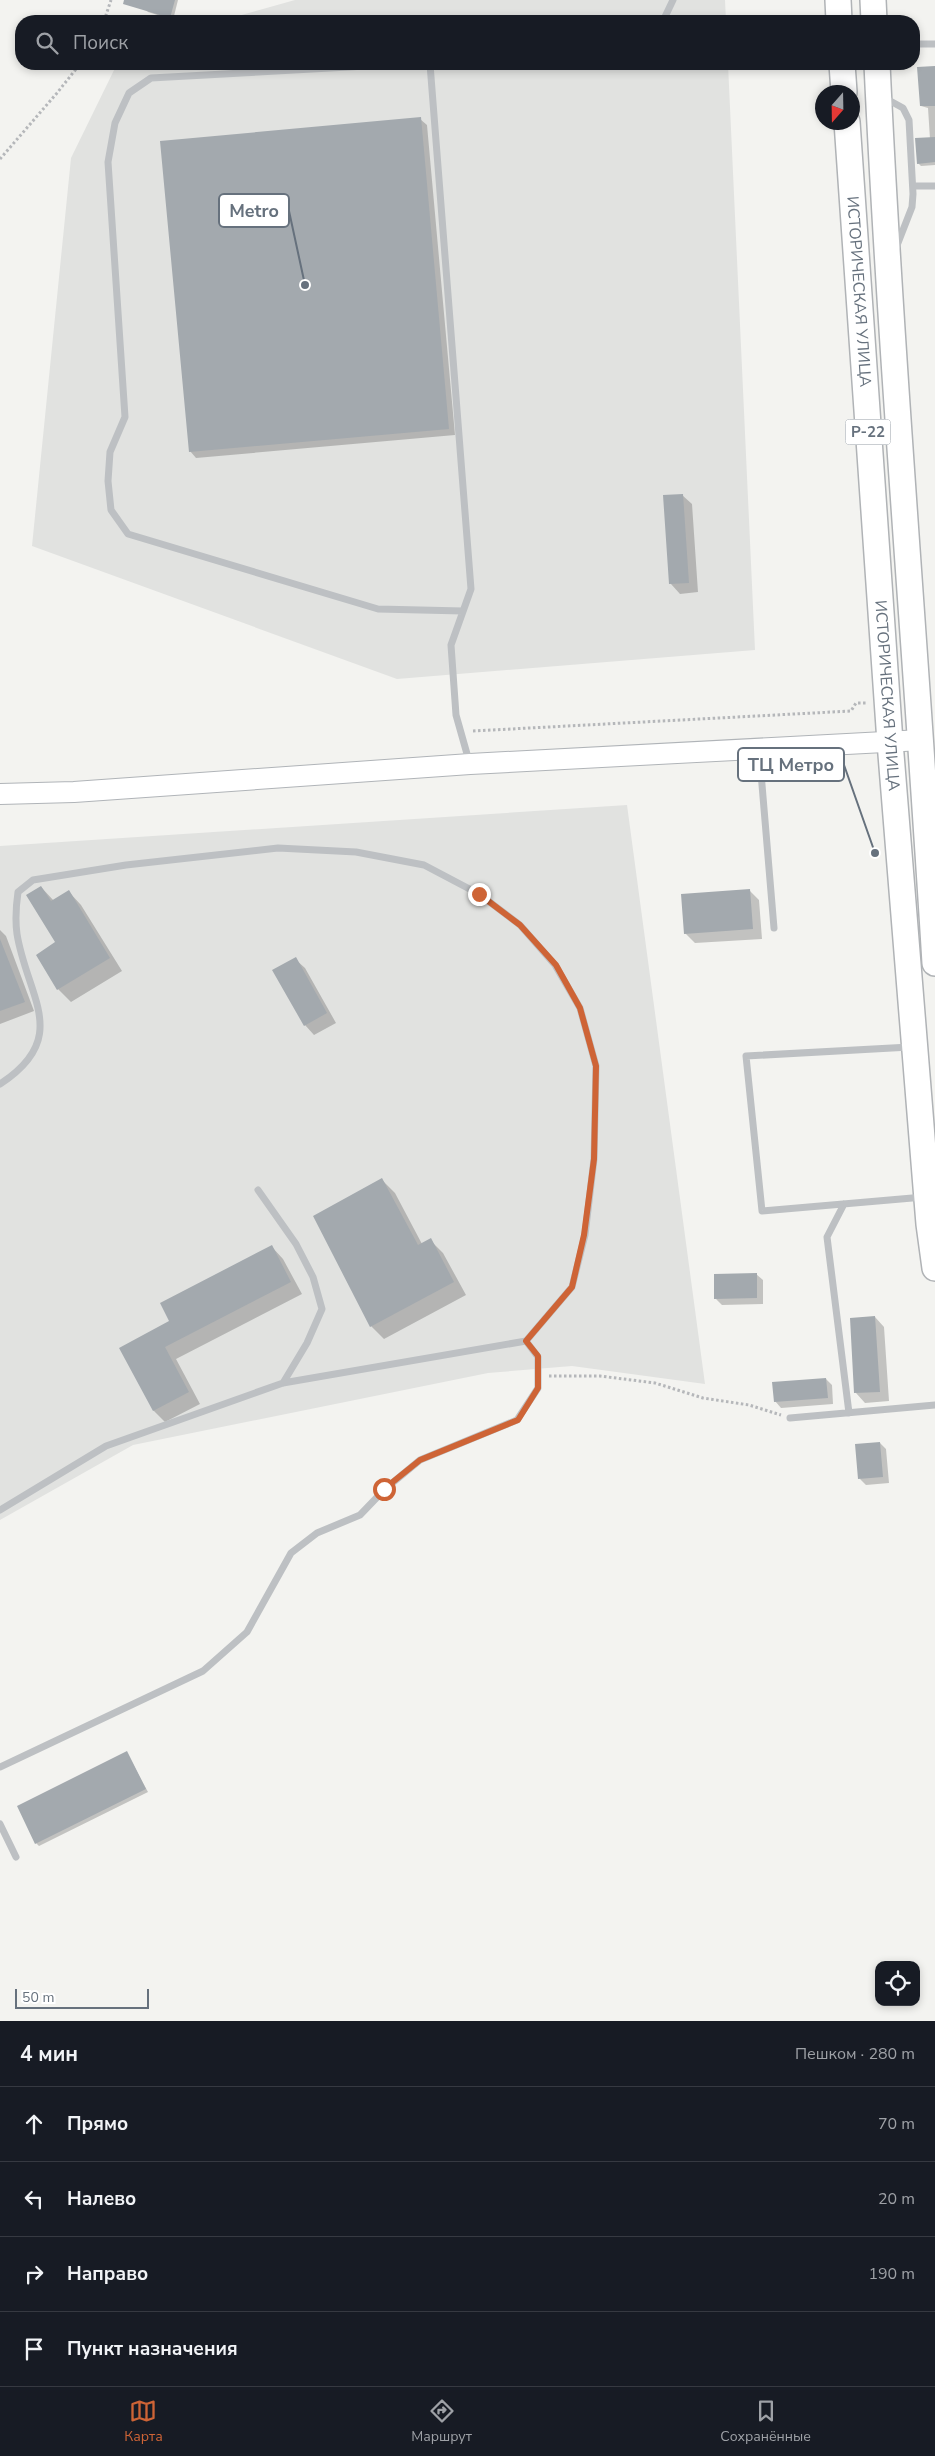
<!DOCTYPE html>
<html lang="ru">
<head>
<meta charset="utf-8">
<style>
  :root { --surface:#171b24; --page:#242831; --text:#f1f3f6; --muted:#9ea1a6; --line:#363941; --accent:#ce6436 }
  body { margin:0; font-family:"Nunito Sans",sans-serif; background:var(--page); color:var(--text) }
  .controls { position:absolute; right:15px; bottom:15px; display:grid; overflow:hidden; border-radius:10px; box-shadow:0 2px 8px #0003 }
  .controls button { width:45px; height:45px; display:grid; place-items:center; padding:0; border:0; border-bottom:1px solid var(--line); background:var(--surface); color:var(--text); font:25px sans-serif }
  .compass { position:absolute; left:815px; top:85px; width:45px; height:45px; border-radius:50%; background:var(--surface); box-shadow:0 2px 8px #0003; rotate:200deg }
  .scale { position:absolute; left:15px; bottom:12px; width:134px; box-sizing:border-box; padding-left:5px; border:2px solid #66717d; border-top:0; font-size:14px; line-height:18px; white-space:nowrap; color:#66717d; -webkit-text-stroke:4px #fff; paint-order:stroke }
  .stop { position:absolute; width:15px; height:15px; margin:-11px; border:4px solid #ce6436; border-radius:50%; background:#fff }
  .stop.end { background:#ce6436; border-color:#fff; box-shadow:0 1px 5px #0008 }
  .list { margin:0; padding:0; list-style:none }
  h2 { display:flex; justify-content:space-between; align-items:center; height:65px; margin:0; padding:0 20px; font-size:21px }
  h2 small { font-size:16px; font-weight:400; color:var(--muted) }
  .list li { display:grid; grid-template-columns:32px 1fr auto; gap:15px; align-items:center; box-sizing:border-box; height:75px; padding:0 20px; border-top:1px solid var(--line) }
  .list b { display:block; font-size:19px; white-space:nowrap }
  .list em { font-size:16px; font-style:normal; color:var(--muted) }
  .icon { flex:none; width:28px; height:28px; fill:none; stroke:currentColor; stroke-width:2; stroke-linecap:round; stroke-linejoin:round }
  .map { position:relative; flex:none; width:935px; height:2021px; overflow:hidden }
  .search { position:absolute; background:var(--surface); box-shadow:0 2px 8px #0003; left:15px; right:15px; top:15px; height:55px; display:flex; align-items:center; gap:12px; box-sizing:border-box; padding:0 18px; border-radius:20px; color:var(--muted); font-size:19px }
  .sheet { height:365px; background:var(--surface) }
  nav { display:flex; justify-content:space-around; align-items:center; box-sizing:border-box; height:70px; border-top:1px solid var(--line); background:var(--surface); font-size:14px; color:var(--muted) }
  nav a { display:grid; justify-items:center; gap:2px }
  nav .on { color:var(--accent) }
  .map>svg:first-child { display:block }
</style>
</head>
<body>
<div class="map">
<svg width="935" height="2021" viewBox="0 0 935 2021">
  <rect width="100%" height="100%" fill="#f3f3f0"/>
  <path fill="#e1e2e0" d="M295,0h430l1,21h-506z
    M117,64h611l27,586 -358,29 -365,-133 39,-388z
    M627,805l78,579 -133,-18 -84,7 -355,72 -133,75v-674z"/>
  <path fill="#0003" d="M148,0h30l-5,20 -25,-8 -2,-3z
    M935,67v98l-14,1 -3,-3 12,-24 -2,-31 -7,-2z
    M420,119l7,6 28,310 -259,23 -6,-7z
    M682,495l10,9 6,88 -18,2 -9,-10 -7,-88z
    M41,887l13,14 15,-9 12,13 41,66 -51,31 -13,-13 -21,-34 20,-12z
    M750,891l9,9 3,39 -67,4 -10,-10z
    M0,930l6,6 28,75 -34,13z
    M295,959l10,9 31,55 -22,12 -9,-10z
    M382,1180l13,13 27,51 8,-4 13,13 23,42 -82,44 -13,-13z
    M272,1247l11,12 19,35 -126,65 24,45 -35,18 -11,-11 -33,-63 50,-26z
    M756,1274l7,6v24l-41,1 -6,-6z
    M875,1317l9,10 5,74 -24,2 -9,-10z
    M826,1379l6,6 1,19 -52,4 -6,-7z
    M880,1443l6,6 3,34 -23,2 -6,-6z
    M127,1753l21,39 -109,54 -3,-3z"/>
  <path fill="#a3a9ae" d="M124,0h51l-5,18 -47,-14z
    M935,66v40h-15l-3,-39z
    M421,117l28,312 -260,23 -29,-311z
    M935,137v25l-18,2 -2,-26z
    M683,494l6,89 -20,1 -6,-89z
    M41,886l10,15 18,-11 41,68 -53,32 -21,-35 19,-13 -29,-47z
    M750,889l3,40 -69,5 -3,-40z
    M0,939l25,63 -25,9z
    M296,957l31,56 -23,13 -32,-56z
    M382,1178l36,67 13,-7 23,44 -84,45 -57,-111z
    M272,1245l19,37 -126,65 24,45 -36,19 -34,-63 50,-27 -9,-18z
    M757,1273v25l-43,1v-25z
    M875,1316l5,76 -26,1 -4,-75z
    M826,1378l2,20 -54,4 -2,-20z
    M880,1442l3,35 -25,2 -3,-35z
    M127,1751l19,38 -111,55 -18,-38z"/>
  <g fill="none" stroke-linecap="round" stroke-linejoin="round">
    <defs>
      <path id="secondary" d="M0,794l74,-2 396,-28 452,-24"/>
      <g id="highway">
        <path d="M838,0l1,21"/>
        <path d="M873,0l1,21"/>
        <path d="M842,64l2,28"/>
        <path d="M877,64c14,300 40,599 58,899"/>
        <path id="s1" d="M847,122l43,620 39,482 6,44"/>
      </g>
    </defs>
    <use href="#secondary" stroke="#b0b4b8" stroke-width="22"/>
    <use href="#highway" stroke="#b0b3b6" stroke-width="28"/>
    <path stroke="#b5b7ba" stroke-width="3" stroke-dasharray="2.5 2.5" stroke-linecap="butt" d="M104,21l7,-21
      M0,159l57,-66 23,-29
      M473,731l378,-20 5,-8h11
      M549,1376h51l55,7 48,15 46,7 32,10"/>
    <path stroke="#bdc0c3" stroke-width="7" d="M663,21l10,-21
      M914,44h21
      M402,64l-251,14 -22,15 -14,30 -7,39 17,255 -15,35 -2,29 3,29 17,24 250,75 85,2
      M430,64l41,525 -20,56 5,70 13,46
      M883,97l20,11 6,12 4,74 -1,13 -16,41
      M913,186h22
      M759,749l15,179
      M910,1047l-164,9 16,155 162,-14
      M0,1084c72,-47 27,-87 17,-150 -2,-14 -1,-28 1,-42l15,-12 93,-15 152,-17 78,4 68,13 55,29 41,31 35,40 25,43 16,58 -2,93 -9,76 -13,52 -46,54 -243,42 -177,63 -106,64
      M258,1190l38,54 17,33 9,32 -15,34 -24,40
      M844,1204l-17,33 22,176
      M790,1418l145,-13
      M0,1767l203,-96 44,-39 44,-79 26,-20 43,-18 25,-26 35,-29 97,-40 21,-32v-31l-12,-16
      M0,1824l16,33"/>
    <use href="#secondary" stroke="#fff" stroke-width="20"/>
    <use href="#highway" stroke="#fff" stroke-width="25"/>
  </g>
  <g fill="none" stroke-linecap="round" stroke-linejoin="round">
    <path stroke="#ce6436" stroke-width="6" d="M384,1489l36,-29 98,-40 20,-32v-32l-12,-15 46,-54 12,-52 10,-76 2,-93 -16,-58 -24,-43 -36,-40 -41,-31"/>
  </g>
  <g text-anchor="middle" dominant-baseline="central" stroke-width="5" stroke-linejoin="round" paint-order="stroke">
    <rect fill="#fff" stroke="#949ca4" stroke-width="1" x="845.5" y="419.5" width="45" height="25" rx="4"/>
    <g font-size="15" font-weight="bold" fill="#66717d">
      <text x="868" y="432">Р-22</text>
    </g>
    <g font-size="16" fill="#66717d" stroke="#fff">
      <text stroke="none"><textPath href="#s1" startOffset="170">ИСТОРИЧЕСКАЯ УЛИЦА</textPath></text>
      <text stroke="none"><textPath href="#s1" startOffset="575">ИСТОРИЧЕСКАЯ УЛИЦА</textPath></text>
    </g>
  </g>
  <path fill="none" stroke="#66717d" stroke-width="2" d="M305 285L289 211M875 853L844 765"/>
  <g fill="#66717d" stroke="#fff" stroke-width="2">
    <circle cx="305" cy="285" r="5"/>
    <circle cx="875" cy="853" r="5"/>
  </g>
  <g fill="#fff" stroke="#66717d" stroke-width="2">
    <rect x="219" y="194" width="70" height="33" rx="5"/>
    <rect x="738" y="748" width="106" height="33" rx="5"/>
  </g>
  <g font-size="18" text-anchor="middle" font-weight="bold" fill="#66717d">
    <text x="254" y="217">Metro</text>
    <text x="791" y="771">ТЦ Метро</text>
  </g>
</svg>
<div class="controls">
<button><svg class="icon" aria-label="locate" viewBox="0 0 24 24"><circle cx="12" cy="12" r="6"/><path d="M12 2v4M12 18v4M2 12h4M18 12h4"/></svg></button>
</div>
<svg class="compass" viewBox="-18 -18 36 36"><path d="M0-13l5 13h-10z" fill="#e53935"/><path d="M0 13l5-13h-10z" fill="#9ea1a6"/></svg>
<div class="scale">50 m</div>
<div class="stop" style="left:384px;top:1489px"></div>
<div class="stop end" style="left:479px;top:894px"></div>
<div class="search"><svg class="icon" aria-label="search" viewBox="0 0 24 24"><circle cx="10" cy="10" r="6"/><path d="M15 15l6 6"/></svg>Поиск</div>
</div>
<section class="sheet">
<h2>4 мин<small>Пешком · 280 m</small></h2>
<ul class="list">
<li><svg class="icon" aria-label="ahead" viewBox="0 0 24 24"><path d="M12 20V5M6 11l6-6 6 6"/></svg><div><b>Прямо</b></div><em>70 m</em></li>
<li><svg class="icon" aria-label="left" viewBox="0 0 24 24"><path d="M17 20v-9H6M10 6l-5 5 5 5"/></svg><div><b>Налево</b></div><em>20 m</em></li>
<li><svg class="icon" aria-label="right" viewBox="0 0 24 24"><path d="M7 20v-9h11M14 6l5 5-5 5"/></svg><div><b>Направо</b></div><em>190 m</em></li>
<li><svg class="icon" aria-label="arrive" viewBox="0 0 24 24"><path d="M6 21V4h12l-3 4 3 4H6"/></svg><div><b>Пункт назначения</b></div></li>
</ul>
</section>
<nav>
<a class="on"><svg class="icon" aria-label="map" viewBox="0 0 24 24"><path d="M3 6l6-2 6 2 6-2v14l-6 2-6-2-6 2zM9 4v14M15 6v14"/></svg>Карта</a>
<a><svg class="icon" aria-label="directions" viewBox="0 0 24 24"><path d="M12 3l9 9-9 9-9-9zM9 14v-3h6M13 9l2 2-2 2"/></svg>Маршрут</a>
<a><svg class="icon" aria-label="saved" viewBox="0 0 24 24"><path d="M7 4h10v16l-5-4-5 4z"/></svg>Сохранённые</a>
</nav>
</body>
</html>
